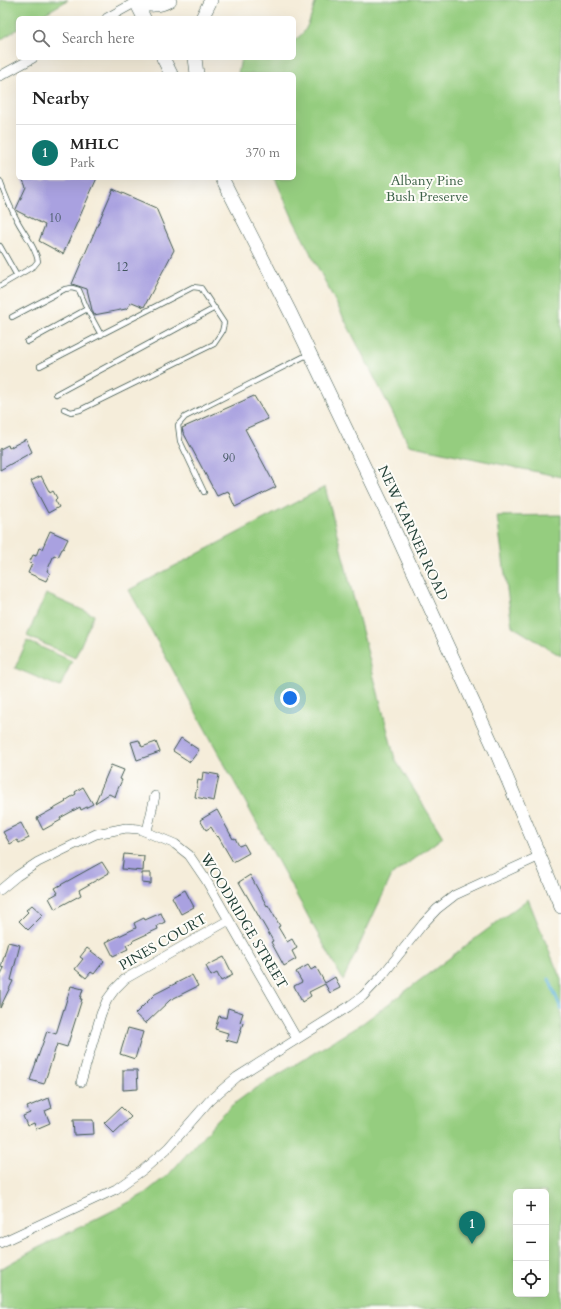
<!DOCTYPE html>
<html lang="en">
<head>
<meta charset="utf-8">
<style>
  :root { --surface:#fff; --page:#f6f6f6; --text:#222; --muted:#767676; --line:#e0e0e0; --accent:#0f766e }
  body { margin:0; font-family:Cardo,serif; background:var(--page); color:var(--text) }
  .controls { position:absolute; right:12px; bottom:12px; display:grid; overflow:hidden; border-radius:6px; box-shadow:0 4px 16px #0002 }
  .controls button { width:36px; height:36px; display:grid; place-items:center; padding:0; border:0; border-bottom:1px solid var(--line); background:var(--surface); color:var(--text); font:20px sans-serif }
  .you { position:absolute; left:290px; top:698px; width:14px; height:14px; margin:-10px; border:3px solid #fff; border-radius:50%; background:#1a73e8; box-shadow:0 0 0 6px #1a73e833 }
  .badge { display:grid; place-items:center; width:26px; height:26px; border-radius:50%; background:var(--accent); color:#fff; font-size:13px; font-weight:700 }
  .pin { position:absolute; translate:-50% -33px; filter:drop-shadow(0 1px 2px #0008) }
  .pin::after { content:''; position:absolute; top:21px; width:14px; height:12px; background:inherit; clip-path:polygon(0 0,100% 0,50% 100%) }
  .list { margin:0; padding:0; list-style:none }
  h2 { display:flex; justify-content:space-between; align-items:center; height:52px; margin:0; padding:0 16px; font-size:17px }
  h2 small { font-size:13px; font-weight:400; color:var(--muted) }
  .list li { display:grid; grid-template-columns:26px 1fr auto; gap:12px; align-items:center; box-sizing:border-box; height:56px; padding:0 16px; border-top:1px solid var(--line) }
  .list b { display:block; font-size:15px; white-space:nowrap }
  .list p { margin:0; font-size:13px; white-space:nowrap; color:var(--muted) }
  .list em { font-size:13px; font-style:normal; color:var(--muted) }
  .icon { flex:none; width:22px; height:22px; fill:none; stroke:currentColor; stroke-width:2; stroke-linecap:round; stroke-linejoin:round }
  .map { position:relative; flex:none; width:561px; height:1309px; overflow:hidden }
  .search { position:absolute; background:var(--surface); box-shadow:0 4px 16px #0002; left:16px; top:16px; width:280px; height:44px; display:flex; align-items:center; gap:10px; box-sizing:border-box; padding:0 14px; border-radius:6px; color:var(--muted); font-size:15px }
  .panel { position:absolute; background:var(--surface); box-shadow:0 4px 16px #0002; left:16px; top:72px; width:280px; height:108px; border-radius:6px }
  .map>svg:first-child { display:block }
</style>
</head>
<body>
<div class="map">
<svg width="561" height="1309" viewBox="0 0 561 1309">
  <rect width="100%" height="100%" fill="#fdfcf7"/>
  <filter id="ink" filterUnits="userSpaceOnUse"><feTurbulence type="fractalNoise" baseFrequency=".025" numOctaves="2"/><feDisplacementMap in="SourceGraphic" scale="8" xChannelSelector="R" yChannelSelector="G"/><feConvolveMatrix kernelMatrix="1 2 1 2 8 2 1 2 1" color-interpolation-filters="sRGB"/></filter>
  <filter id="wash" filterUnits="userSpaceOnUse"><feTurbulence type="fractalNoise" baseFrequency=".012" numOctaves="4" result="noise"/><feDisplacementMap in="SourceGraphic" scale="16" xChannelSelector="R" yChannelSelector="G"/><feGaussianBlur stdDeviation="0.9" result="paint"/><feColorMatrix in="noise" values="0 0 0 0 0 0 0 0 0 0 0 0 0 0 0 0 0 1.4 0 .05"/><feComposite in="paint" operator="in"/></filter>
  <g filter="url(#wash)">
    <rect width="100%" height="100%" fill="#f5edda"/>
    <path fill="#95cd7f" stroke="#5a855a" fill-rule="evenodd" d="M0,0h68l-31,18h-19v11l-18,11z
      M316,0h245v477l-152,-32 -115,-224 -19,-43h19v-104h-56l3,-16h53v-18c14,-6 18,-27 22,-40z
      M325,487l70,272 48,78 -51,38 -49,105 -214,-390z
      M561,515v141l-49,-30 -15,-110z
      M46,594l48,21 -19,43 -48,-22z
      M27,641l45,20 -12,26 -45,-19z
      M528,899l33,81v329h-561v-40l36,-20 84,-42 24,-13 26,-21 47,-53 14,-14 19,-14 113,-69zM516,1192h30v102h-30z"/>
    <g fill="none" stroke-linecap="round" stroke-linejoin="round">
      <path stroke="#5fb4db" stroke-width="3" d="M549,979l12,30"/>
    </g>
    <g id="blocks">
      <path fill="#a9a1e0" d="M22,178h75l-34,76 -24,-13 6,-16 -28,-14 -1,-2 10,-22z
        M113,189l43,19 18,42 -30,57 -12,-5 -6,7 -32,6 -2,-5 -5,-21 -15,-5z
        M254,396l14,23 -23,10 31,58 -41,20 -7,-16 -11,5 -34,-64 -1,-4z
        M26,439l6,13 -32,18v-21l8,-4 1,3z
        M41,476l9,17 3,-2 4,7 -2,2 4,7 -11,6 -17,-32z
        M50,531l18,8 -5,10h-1l-4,8 -4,-2 -7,16 3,2 -4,8 -18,-8 4,-9 -3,-1 4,-8 3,1 3,-8 3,1z
        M181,738l18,12 -9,12 -17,-11z
        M139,740l3,7 14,-5 4,10 -23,8 -6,-18z
        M111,765l13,5 -4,9 2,1 -5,11 -2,6 -6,-3 -14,9z
        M203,772l16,3 -5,26 -19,-4 3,-17 4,1z
        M83,787l10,17 -12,6 -1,-3 -20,11 1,2 -18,10 -6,-12 29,-16 -1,-1 11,-7 -1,-2z
        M217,810l16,29 2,-1 4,8 5,-2 5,9 -16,9 -15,-26 -1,1 -6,-10 -5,3 -6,-10z
        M21,823l8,15 -10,5 -2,-3 -7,4 -7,-12z
        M124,854l20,2 -1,15 -21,-2z
        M102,862l7,11 -30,17 2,5 -26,14 -6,-11 9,-5 -3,-5z
        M142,873h9v11l-9,-1z
        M250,875l17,31 1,-1 12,21 -2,1 9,15 5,-3 5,9 -5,3 4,8 -12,7 -13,-24 2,-1 -34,-59z
        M185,890l9,17 -13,7 -9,-17z
        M32,905l11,10 -15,15 -9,-9 9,-9 -2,-2z
        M161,913l4,9 -8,4 1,3 -26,12 1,1 -7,3 2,4 -15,7 -7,-14 30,-14 -2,-5 10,-5 1,2z
        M8,942l12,3 -9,35 2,1 -13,27v-32l4,-8 -3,-1z
        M87,948l17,13 -10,13 -3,-2 -5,6 -11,-9 8,-10 -3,-2z
        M224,957l9,18 -12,6 -4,-8 -6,3 -5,-10z
        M308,965l3,5 5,-3 9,16 10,-6 5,11 -10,5 -5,-9 -16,8 2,4 -9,6 -8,-16 8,-4 -6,-10z
        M192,975l6,11 -28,14 -23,22 -1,-1v3l-11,-10 20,-20z
        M71,986l12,3 -3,10h2l-15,48 -10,-3 -13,40 -14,-4 17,-49 9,3z
        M228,1008l15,5 -3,9 3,1 -6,20 -11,-3 2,-7 -13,-4 4,-13 7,2z
        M128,1028l15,4 -8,27 -15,-5z
        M123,1070h14l1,19 -15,1z
        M49,1098l3,10 -7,3 5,12 -14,6 -2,-6 -7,3 -4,-10 7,-3 -3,-6z
        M121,1107l10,10 -17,16 -10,-10z
        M73,1120h20l1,14 -20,1z"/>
    </g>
  </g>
  <g filter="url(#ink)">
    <use href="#blocks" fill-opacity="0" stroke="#3f574d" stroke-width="1"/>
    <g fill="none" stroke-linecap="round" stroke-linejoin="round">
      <defs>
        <path id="service" d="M0,181c5,14 11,28 18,41 7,13 17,24 20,39l-4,5 -34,20
          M0,246l17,30
          M12,317l53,-28 7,-1 7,2 8,19 14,26
          M27,342l60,-33
          M40,366l153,-79 8,1 23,35 -2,9 -8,12 -134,66 -9,2 -7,-3
          M56,394l159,-86
          M204,492l-24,-51 -2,-16 7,-8 124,-63"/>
        <path id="minor" d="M107,18l29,-16
          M0,76l33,-18
          M147,831l8,-35
          M0,890l17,-14 21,-14 58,-28 30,-6 13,1 36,15 14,11 17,25 91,159
          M81,1082l20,-68 6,-14 8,-11 10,-10 104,-59
          M0,1243l116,-54 27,-19 25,-22 42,-48 27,-23 111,-70 15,-11 19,-20 41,-52 14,-15 18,-14 85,-39"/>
        <path id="secondary" d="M135,0l9,18
          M136,2c13,4 23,5 34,-2
          M202,18l9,-18
          M163,58l8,16
          M195,58l2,16
          M222,178l68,134 98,204 108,236 65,155"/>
      </defs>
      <use href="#service" stroke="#3f574d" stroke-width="6"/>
      <use href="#minor" stroke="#3f574d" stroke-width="10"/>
      <use href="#secondary" stroke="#3f574d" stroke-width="14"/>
      <use href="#service" stroke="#fff" stroke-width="4.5"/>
      <use href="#minor" stroke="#fff" stroke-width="9"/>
      <use href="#secondary" stroke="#fff" stroke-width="13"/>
    </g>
  </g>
  <g text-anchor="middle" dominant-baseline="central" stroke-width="4" stroke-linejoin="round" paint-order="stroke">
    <g font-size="12" fill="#42565f">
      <text x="55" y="218">10</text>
      <text x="122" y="267">12</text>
      <text x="229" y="458">90</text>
    </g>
    <g font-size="14" fill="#3c6147" stroke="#fdfcf7">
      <text x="427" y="180">Albany Pine<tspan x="427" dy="16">Bush Preserve</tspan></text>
    </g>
    <g font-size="14" fill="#1f3d34" stroke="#fdfcf7">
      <text transform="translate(413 533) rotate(65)">NEW KARNER ROAD</text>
      <text transform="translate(244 921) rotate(59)">WOODRIDGE STREET</text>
      <text transform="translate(163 942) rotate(-30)">PINES COURT</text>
    </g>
  </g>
</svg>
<div class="controls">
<button>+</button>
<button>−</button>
<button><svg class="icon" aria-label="locate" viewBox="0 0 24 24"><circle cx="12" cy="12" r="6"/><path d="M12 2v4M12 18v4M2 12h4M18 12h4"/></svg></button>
</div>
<div class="you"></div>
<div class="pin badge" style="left:472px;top:1244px">1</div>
<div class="search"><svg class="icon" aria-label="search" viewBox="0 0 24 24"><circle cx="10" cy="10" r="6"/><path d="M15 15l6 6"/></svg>Search here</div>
<section class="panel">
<h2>Nearby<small></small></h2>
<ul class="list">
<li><span class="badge">1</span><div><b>MHLC</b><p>Park</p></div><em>370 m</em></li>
</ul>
</section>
</div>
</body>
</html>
